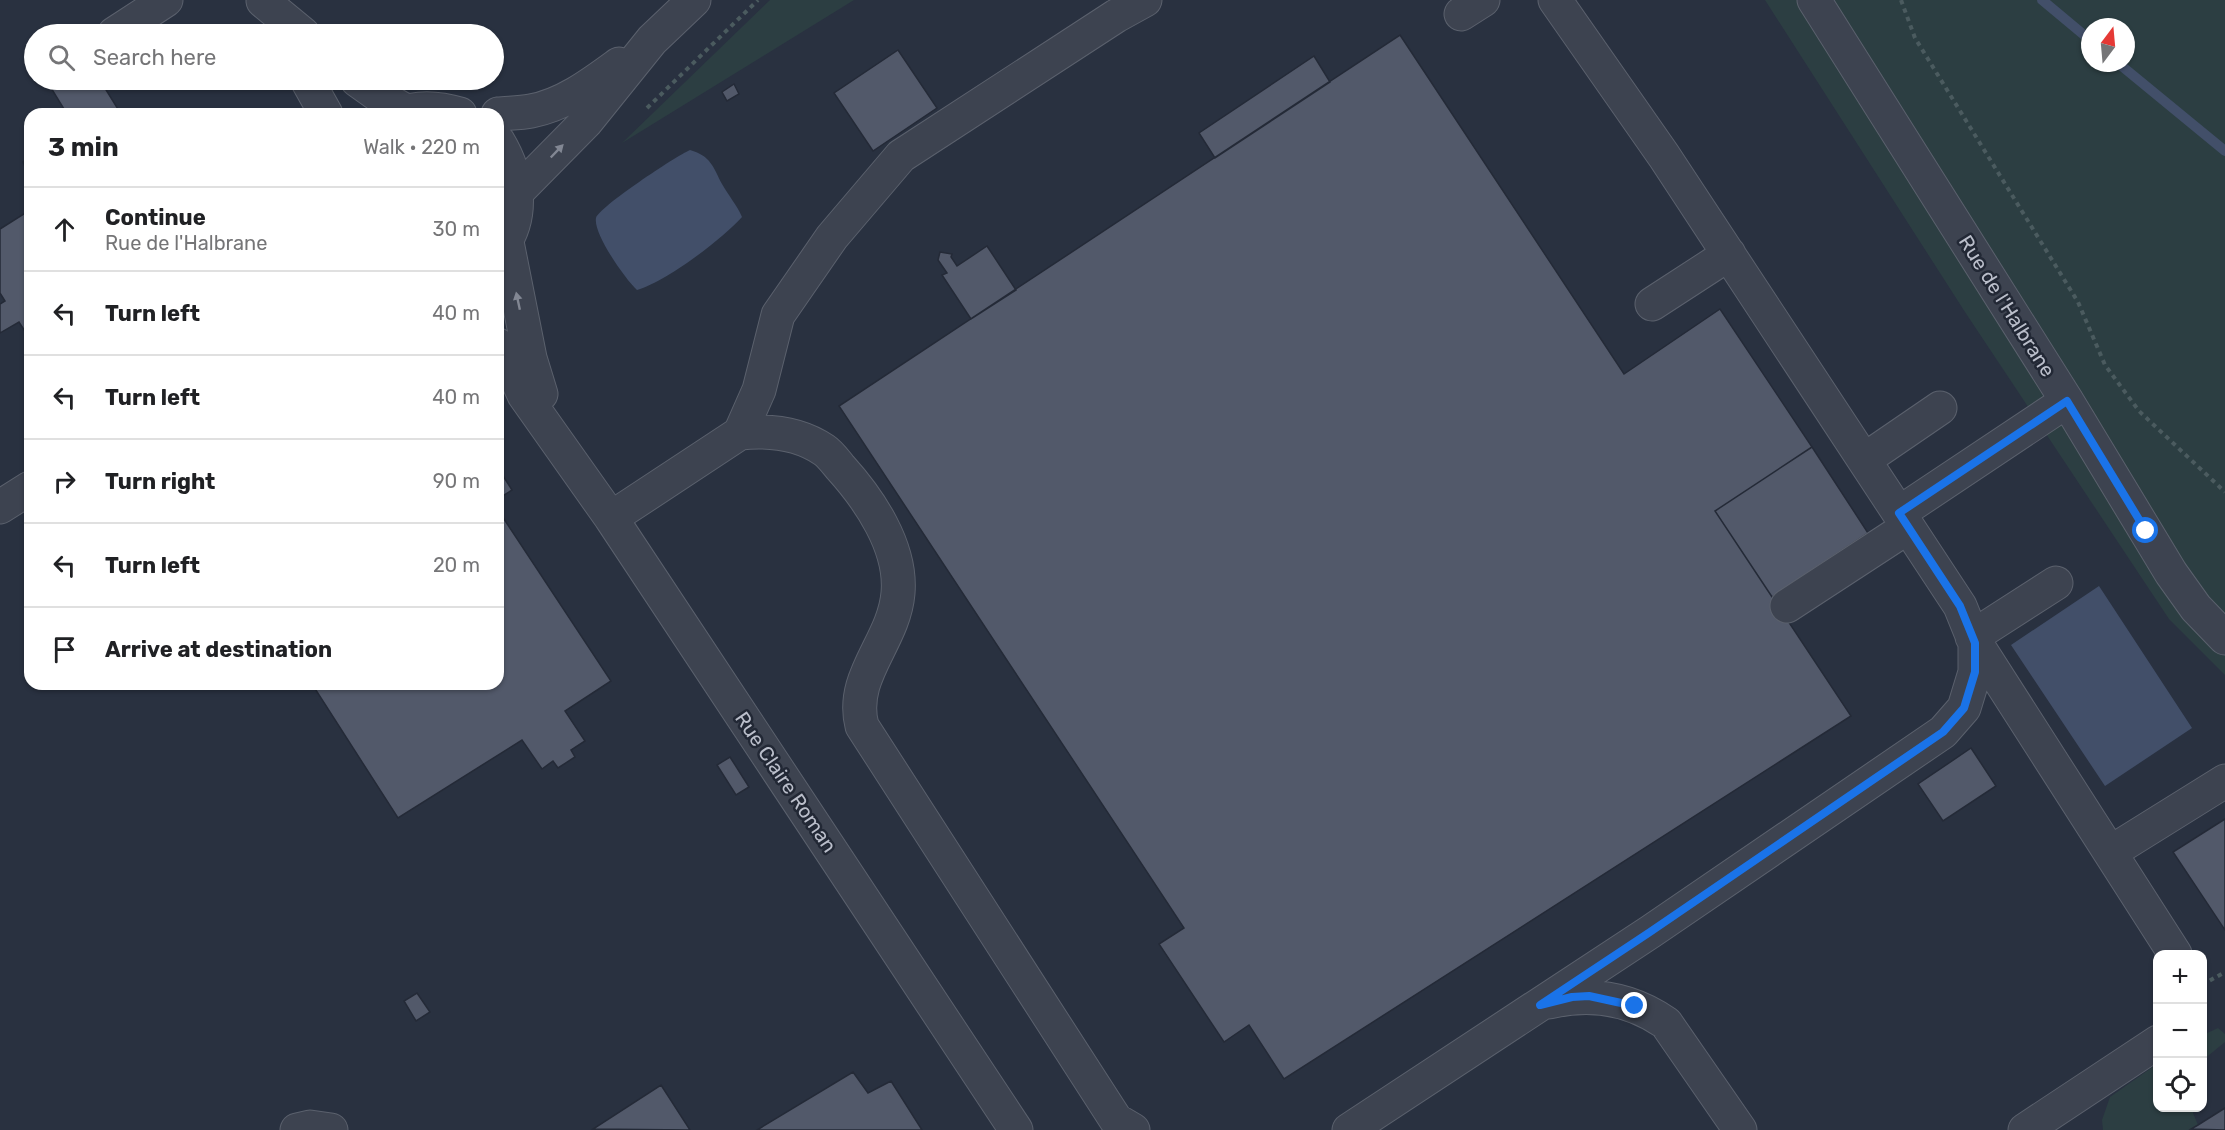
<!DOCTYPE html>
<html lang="en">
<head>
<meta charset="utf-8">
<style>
  :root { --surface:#fff; --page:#f6f6f6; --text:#202124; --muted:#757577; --line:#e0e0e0 }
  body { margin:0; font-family:Rubik,sans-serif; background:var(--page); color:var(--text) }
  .controls { position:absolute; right:18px; bottom:18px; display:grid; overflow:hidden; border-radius:12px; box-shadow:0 2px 4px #0004 }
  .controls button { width:54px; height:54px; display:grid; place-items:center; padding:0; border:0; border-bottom:2px solid var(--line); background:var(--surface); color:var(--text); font:30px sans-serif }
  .compass { position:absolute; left:2081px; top:18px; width:54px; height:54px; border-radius:50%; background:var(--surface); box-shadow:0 2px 4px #0004; rotate:16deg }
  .stop { position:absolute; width:18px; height:18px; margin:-14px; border:4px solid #1a73e8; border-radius:50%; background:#fff }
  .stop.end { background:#1a73e8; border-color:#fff; box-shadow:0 2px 6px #0008 }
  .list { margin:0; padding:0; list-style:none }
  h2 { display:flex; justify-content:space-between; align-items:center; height:78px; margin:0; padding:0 24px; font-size:26px }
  h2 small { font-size:20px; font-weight:400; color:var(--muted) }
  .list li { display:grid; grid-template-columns:39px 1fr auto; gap:18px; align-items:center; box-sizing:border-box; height:84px; padding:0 24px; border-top:2px solid var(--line) }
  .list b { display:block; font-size:22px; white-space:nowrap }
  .list p { margin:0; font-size:20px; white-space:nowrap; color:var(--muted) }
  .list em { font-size:20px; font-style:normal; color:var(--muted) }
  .icon { flex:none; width:33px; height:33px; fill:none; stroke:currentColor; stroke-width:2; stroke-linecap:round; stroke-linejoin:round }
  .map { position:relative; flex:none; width:2225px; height:1130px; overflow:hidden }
  .search { position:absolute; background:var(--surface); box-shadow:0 2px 4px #0004; left:24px; top:24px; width:480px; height:66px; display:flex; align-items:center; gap:15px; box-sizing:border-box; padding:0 21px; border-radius:33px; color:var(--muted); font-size:22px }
  .panel { position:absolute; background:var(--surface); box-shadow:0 2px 4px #0004; left:24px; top:108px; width:480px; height:582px; border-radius:18px }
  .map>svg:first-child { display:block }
</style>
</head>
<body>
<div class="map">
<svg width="2225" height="1130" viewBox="0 0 2225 1130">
  <rect width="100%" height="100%" fill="#293140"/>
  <path fill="#2c3e42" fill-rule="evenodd" d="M770,0h84l-232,143z
    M1765,0h460v675l-56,-56 -204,-307zM2090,27h36v36h-36z
    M2218,1028l7,6v8l-22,18v-25z
    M2157,1064l1,44h36l-1,5 5,12 -7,5h-88l-1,-10 8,-23z"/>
  <path fill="#424f69" d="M690,150c21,6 23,17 32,34 6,11 15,21 20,33 -21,23 -75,64 -105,73 -11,-10 -44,-56 -41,-72 3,-11 80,-62 94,-68z
    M2099,586l93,142 -87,58 -94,-141z"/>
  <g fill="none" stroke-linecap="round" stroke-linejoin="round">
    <path stroke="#424f69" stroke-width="10" d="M2042,0l48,40
      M2118,63l107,88"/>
  </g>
  <path fill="#52596a" stroke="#242a37" stroke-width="1.5" d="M1400,35l224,339 96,-65 92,138 -97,64 136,205 -567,363 -35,-54 -25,17 -65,-98 25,-16 -345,-522z
    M898,50l39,58 -64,43 -39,-58z
    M1314,56l16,26 -115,76 -16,-25z
    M53,80h47l21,34h-54l-19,-31z
    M734,84l5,10 -12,7 -5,-9z
    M30,157v15l-2,1 -5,-11z
    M30,210v129l-11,-17 -19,11v-29l5,-3 -5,-8v-64z
    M987,246l29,44 -45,29 -29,-44 5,-2 -9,-13 2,-8 12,2 -1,3 6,9z
    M1812,447l56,86 -96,64 -57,-86z
    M498,468l14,22 -14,9z
    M498,510l113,171 -46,30 20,30 -14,9 4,7 -17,11 -5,-7 -11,8 -20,-29 -124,78 -86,-134h186z
    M1971,748l25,38 -53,35 -25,-37z
    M730,757l19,30 -13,8 -19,-30z
    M2225,819v111l-52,-78z
    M417,993l13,19 -14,9 -12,-20z
    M853,1072l15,21 23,-12 31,49h-165z
    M661,1085l29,45 -97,-1z
    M2225,1108v22l-34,-1 7,-4z"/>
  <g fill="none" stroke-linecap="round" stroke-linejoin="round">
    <defs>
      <path id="minor" d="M1814,0l253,401 104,172 25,35 29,30
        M263,1l40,33
        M1461,14l22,-14
        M114,34l52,-34
        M307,80l19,34
        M357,80l21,15 28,16
        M398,114c20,-8 42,-6 62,0
        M498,114c11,-1 23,-1 33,-3 33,-6 62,-28 88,-47
        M498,141c21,35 28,78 0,111
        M516,193l70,-71 66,-82 42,-40
        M507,242l23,116 11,36
        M1652,304l77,-50
        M498,345l10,15 16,35 87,123 405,612
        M740,433c29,-3 59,0 84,17 6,4 11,11 16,17 29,32 62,80 58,126 -4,49 -49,83 -36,133l254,394 17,10
        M1864,460l76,-52
        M0,507l30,-19
        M1899,513l168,-112
        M611,518l129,-85 19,-43 19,-75 54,-78 69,-81 215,-140 29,-16
        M2056,583l-84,54 203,317
        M1787,606l121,-79
        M2111,852l114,-71
        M1549,1002c42,-10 81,-4 117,21l74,107
        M297,1130l13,-3 21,3
        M1349,1130l301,-198 293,-200 21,-24 11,-36v-29l-15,-37 -296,-450 -109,-156
        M2025,1130l133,-88"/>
    </defs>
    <use href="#minor" stroke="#5b616d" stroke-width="35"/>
    <path stroke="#4b5b5f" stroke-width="4" stroke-dasharray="4.5 4.5" stroke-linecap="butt" d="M1901,0l14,38 163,264 27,63 34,46 86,81
      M647,108l111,-108
      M2202,985l23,-13"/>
    <use href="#minor" stroke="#3d4350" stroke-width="33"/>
  </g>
  <defs><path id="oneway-solid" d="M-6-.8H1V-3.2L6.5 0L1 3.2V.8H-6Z" transform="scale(1.5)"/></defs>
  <g fill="#828793">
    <use href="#oneway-solid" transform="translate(557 151) rotate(-46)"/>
    <use href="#oneway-solid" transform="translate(518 301) rotate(-102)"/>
  </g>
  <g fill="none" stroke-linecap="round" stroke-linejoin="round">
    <path stroke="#1a73e8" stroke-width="8" d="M1635,1006l-46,-10 -17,1 -32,8 110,-73 293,-200 21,-24 11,-36v-29l-15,-37 -61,-93 168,-112 79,130"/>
  </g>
  <g text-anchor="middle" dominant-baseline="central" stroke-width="5" stroke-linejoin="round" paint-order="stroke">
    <g font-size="20" fill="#babeca" stroke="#222835">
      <text transform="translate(2007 306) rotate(58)">Rue de l'Halbrane</text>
      <text transform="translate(786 782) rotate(56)">Rue Claire Roman</text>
    </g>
  </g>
</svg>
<div class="controls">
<button>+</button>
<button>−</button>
<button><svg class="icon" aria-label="locate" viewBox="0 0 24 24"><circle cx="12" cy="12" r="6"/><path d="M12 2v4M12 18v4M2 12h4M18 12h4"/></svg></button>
</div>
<svg class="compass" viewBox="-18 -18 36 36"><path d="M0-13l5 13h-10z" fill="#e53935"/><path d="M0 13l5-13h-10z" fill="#757577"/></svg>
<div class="stop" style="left:2146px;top:531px"></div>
<div class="stop end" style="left:1635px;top:1006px"></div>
<div class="search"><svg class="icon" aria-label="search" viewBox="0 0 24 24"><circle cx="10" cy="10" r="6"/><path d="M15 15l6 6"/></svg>Search here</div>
<section class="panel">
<h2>3 min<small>Walk · 220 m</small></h2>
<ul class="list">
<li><svg class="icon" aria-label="ahead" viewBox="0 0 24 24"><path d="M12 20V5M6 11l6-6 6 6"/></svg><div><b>Continue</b><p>Rue de l'Halbrane</p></div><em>30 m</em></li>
<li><svg class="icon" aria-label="left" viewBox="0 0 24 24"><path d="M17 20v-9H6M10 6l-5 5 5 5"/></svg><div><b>Turn left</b></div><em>40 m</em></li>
<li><svg class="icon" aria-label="left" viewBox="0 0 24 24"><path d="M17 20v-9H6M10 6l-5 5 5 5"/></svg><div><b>Turn left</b></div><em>40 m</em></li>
<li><svg class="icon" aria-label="right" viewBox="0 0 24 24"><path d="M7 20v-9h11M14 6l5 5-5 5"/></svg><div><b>Turn right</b></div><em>90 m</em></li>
<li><svg class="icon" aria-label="left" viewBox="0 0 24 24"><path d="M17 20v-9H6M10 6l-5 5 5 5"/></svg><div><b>Turn left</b></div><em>20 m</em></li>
<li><svg class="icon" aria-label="arrive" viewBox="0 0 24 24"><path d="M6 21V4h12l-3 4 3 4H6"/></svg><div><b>Arrive at destination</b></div></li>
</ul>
</section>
</div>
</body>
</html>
